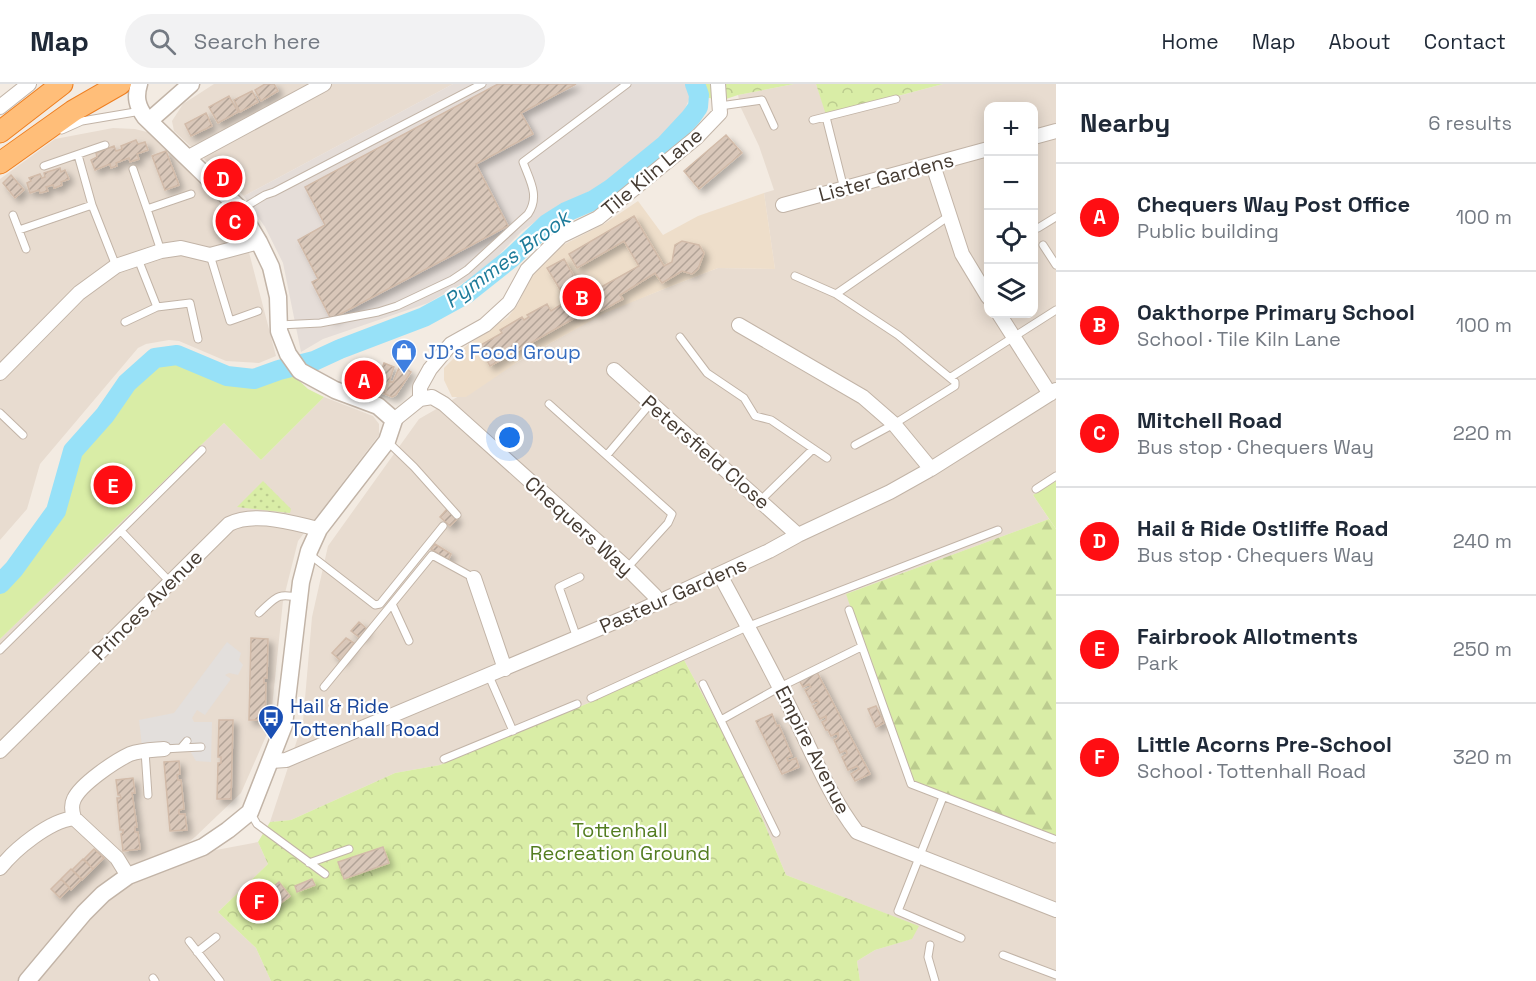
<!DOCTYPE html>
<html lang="en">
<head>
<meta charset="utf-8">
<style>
  :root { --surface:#fff; --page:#f2f2f3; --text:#1f2937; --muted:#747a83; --line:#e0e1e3; --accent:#ff0e13 }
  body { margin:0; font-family:"Space Grotesk",sans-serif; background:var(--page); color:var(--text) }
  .controls { position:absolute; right:18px; top:18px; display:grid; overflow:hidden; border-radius:12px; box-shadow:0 3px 15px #0003 }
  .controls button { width:54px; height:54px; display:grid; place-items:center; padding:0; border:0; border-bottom:2px solid var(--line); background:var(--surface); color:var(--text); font:30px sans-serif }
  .you { position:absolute; left:510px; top:354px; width:21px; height:21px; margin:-15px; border:4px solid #fff; border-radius:50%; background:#1a73e8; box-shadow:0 0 0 9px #1a73e833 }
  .badge { display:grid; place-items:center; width:39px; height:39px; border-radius:50%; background:var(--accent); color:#fff; font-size:20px; font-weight:700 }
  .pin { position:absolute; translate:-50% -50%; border:3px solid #fff; box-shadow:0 2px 6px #0006 }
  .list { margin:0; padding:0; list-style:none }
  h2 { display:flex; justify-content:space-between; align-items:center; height:78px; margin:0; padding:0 24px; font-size:26px }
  h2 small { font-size:20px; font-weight:400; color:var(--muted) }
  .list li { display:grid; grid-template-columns:39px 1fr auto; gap:18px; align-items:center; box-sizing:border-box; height:108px; padding:0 24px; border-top:2px solid var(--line) }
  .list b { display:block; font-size:22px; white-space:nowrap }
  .list p { margin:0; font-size:20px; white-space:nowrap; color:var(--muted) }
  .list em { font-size:20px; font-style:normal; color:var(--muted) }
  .icon { flex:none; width:33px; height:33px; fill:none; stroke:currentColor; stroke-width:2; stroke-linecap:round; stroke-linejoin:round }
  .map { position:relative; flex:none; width:1056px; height:897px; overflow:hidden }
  header { display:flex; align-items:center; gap:36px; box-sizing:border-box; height:84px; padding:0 30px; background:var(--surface); border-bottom:2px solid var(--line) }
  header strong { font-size:28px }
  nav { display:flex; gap:33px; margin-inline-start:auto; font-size:21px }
  .search { width:420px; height:54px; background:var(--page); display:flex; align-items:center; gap:15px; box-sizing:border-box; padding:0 21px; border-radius:33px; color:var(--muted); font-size:22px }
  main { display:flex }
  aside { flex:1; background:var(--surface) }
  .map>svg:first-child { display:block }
</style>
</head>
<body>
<header>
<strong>Map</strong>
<div class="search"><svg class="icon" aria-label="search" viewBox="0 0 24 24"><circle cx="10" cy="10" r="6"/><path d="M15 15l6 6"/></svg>Search here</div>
<nav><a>Home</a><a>Map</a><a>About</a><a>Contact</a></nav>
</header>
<main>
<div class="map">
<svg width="1056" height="897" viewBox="0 0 1056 897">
  <defs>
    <pattern id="grass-dots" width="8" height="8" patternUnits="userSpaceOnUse" patternTransform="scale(1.5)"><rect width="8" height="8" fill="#d9eda6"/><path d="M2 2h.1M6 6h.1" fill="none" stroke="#bccc8f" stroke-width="1.8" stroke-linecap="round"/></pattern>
    <pattern id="forest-firs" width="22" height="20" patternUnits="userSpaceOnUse" patternTransform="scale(1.5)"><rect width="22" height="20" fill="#d9eda6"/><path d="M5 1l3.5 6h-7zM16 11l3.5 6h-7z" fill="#bccc8f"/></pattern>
    <pattern id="park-crowns" width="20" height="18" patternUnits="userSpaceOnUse" patternTransform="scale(1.5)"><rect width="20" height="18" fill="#d9eda6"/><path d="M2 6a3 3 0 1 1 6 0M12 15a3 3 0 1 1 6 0" fill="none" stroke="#bccc8f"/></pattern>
    <pattern id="building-hatch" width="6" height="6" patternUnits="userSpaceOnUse" patternTransform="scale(1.5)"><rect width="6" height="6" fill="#d9c7b9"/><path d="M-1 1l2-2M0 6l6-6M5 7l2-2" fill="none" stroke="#b2a397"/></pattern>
    <filter id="shadow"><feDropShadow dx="4.5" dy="4.5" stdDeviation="3" flood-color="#0004"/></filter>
  </defs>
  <rect width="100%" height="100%" fill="#f3ebe2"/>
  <path fill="#e8dcd0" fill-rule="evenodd" d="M214,0h239l-209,112 -70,-65 -2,-10 11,-17z
    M794,0h22l11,31 116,-31h113v397l-23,14 16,24 -203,75 210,243v144h-196l-3,-20 18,-11 36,-11 7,-13 -132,-51 -47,-112 -55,-103 -93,42 -151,63 -45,8 -104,47 -21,2 33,-100 9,-105 16,-71 91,-127 186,-107 113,-44 57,1 -11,-76 10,-3 -15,-44 -18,-38 -3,-13zM988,22h46v208h-46z
    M113,44l22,1 16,4 36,25 58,79 31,119 -17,7 -33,-2 -47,-20 -10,-1 -23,4 -8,4 -98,116 -13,45 -27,31v-361l55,-40z
    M324,313l49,19 6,8v11l-81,106 -15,60 -13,126 -29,66 -46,44 -27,22 90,-17 10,22 -50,48 38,36 15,33h-271v-342l224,-216 37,37z"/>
  <path fill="#e5ddd8" d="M453,0h236l3,9 -10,22 -50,53 -23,14 -53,25 -34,24 -40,41 -54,31 -105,36 -22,13 -18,-89 -18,-36 -21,-31z"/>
  <path fill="#eedeca" d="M764,109l11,76 -57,-1 -59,23 -54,22 -83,46 -56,38h-14l-8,-17v-12l22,-22 42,-29 10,-13 15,-32 30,-27 41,-21 34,-23 25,34 35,-19z"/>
  <path fill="url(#grass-dots)" d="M263,397l28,28 -1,4 -53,-6z"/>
  <path fill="url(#forest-firs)" d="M1049,435l7,10v308l-146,-56 -64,-187z"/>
  <path fill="url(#park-crowns)" d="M689,0h105l-56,11 -18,6 -28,-8z
    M816,0h127l-117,31z
    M684,576l55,103 47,112 133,51 -7,13 -37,11 -18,11 3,20h-589l-15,-33 -38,-36 50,-48 -10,-22 12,-20 21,-2 104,-47 45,-8 151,-63z"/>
  <path fill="#d9eda6" d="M165,275c16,1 24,10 39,15 29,12 59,6 88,0l16,15 16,8 -63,63 -37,-37 -224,216v-49l15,-15 47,-65 14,-54 66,-86 12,-7z
    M1056,397v48l-23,-34z"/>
  <path fill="#e3dfdc" d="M227,558l14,11 -2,7 4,5 -5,10 -9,-2 -4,2 6,4 -26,36 -8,-5 -5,8 2,4h18l-1,40 -15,-1 -6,-10 -48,-4 -3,-27 35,-7z"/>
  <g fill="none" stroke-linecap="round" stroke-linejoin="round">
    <path stroke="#97e1f8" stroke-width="20" d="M0,500l14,-15 42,-58 17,-60 32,-36 22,-32 28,-25 22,-3 50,21 27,3 25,-9 35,-9 26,-12 84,-32 42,-23 44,-35 37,-35 19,-12 28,-12 17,-11 54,-44 26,-28 7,-10 1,-12 -4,-11"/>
  </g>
  <path fill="url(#building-hatch)" stroke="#d2bba9" stroke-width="1.5" filter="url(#shadow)" d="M265,0h9l4,7 -17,10 -6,-11z
    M498,0h78l-55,29 12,21 -57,30 32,62 -177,93 -19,-37 6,-3 -20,-39 27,-15 -20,-38z
    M252,7l6,11 -18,10 -6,-12z
    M229,12l9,16 -20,11 -9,-16z
    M206,29l6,13 -21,10 -6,-12z
    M726,51l16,18 -43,36 -15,-18z
    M136,56l2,4 7,-2 3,8 -11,4 2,5 -9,3 -1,-4 -13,5 1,3 -6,2 -1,-4 -15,6 -4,-10 6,-3 -1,-4 18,-7 2,5 6,-2 -1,-3z
    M166,67l13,34 -14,5 -13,-34z
    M60,84l1,4 4,-2 4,9 -8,3 1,3 -8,3 -1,-3 -7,2 2,4 -8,2 -1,-3 -9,3 -3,-10 4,-2 -2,-3 11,-4 2,4 3,-1 -1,-4z
    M11,91l13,15 -9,8 -12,-15z
    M634,132l30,50 8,-4 3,-17 7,-4 17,4 5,8 -6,16 -6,5 -10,-3 -20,12 -7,-10 -35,22 3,4 -28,15 -3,-6 -102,58 -11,-20 23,-13 -2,-3 22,-13 2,3 5,-3 -2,-2 20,-11 4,7 16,-10 -20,-33 17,-9 21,37 54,-30 -15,-25 -47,27 -8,-14z
    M384,279l10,4 -9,27 -11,-3z
    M400,281l11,7 -15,23 -4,2 -7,-3 4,-13 4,1z
    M374,285l7,3 -7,19 -7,-3z
    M362,287l10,4 -5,13 -10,-3z
    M448,424l9,11 -7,7 -10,-9z
    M435,460l16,10 -3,6 -17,-11z
    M359,538l8,7 -7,9 -9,-7z
    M251,554l17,1 -1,39h-3v5h2l-1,37h-16z
    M346,554l8,5 -13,18 -9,-8z
    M817,588l53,102 -15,7 -4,-7 8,-5 -2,-3 -9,4 -6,-13 5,-3 -1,-4 -6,3 -6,-13 4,-2v-5l-7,3 -3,-6h-2l-4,-8 4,-2v-4l-6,3 -7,-13 6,-3 -2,-3 -5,3 -7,-13 6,-3 -2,-3 -6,3 -4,-7z
    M876,622l8,17 -8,4 -8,-18z
    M772,630l5,12 2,-1 13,31 -5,2 1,3 8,-3 3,9 -17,7 -26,-53z
    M219,636h14l-2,79h-14l1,-36h3v-6h-3z
    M179,677l1,13 -3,1 1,5h3l3,29 -5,1v4h6l2,16 -17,1 -6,-69z
    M133,694l2,15h-3l5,34h-2v5h3l2,17 -17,2 -2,-17 2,-1v-3h-3l-3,-32h4l-1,-3h-2l-2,-15z
    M383,763l6,16 -45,16 -6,-17z
    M94,765l10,9 -11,11 -9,-10z
    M83,775l10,10 -11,11 -10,-10z
    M71,785l11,10 -11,11 -10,-11z
    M61,795l9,9 -10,10 -9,-9z
    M312,795l3,6 -18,7 -2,-6z
    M279,798l11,14 -28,21 -10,-14 -5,3 -4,-5 16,-12 4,6z"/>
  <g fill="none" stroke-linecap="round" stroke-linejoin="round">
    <defs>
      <path id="service" d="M720,22l42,-6 12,26
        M826,33l18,72
        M813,36l83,-21
        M62,46l20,-9 59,-10
        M78,71l14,50 24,61
        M44,82l61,-21
        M133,85l14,40 44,-15
        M147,125l14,42
        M240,126l25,-15 9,-3 208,-108
        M13,131l13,34
        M1038,144l18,-11
        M19,146l73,-25
        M1043,161l13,20
        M210,171l20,66 28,-10
        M138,175l19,48
        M795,192l41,18 62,41 57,47v4l-61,38 -39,21
        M836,210l113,-78
        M125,238l32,-15 33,-4 8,36
        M279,241l41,-2 58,-11 19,-6 55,-26 15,-10 61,-56c12,-18 2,-33 -5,-52l104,-78
        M680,253l27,36 37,25 11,18 16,4 56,38
        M951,293l105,-67
        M549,320l123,110 -4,9 -41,45
        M0,329l23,22
        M387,357l27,26 43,48
        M607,371l43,-51
        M1036,405l20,-13
        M761,416l52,-51
        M121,447l49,51
        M309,470l66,51 5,-1 63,-78
        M392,520l17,37
        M849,526l62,174 143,55
        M259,529c17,-15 17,-21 41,-15
        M577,554l-18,-51 21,-10
        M0,566l202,-200
        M489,592l24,55
        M703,600l73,149
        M324,603l108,-132 42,23
        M591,614l158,-72 249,-96
        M721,636l59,-33 81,-40
        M181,664l20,-1
        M164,665l17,-1 6,-7
        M145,667l3,44
        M444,675l133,-55
        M943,713l-45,114 63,27
        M250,728l7,12 68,50
        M309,779l40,-14
        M189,857l31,40
        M930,861l-2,12 7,24
        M197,868l19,-15
        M1003,871l53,20
        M153,894l2,3"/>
      <path id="minor" d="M0,23l29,-23
        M1034,53l22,-6
        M187,74l137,-74
        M933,81l29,89 26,43
        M783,121l205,-56
        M999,230l51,80
        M739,241l124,72 31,27 37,45
        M614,286l184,165
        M0,289l79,-80 37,-27 45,-15 20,-3 29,7 49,-13
        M420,315v-12l10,-18 21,-25 34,-19 24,-22 18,-33 34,-34 37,-18 99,-81 23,-24 -2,-29
        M394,336l26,-21 12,-2 12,7 183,164 28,28 3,7
        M720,491c25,46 50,92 73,139 20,40 37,83 64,118l199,78
        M474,494l31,91
        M0,667l229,-227c26,-13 63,-1 90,5
        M271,677l15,-1 338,-142 145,-67 29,-16 92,-43 41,-23 125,-79
        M74,734c-2,-6 -3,-13 0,-19 7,-15 41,-38 56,-45 11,-4 23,-4 34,-5
        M0,784c15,-19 49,-47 74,-50l43,40 11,18"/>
      <path id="tertiary" d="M149,37l42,-37
        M27,897l57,-68 19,-19 25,-18 75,-29 25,-17 22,-18 34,-87 17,-143 8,-31 10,-22 68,-88 7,-21 -16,-14 -43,-16 -35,-19 -12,-17 -9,-23 -1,-34 -7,-30 -12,-25 -21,-35 -93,-90c-8,-11 -10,-20 -6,-33"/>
      <path id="trunk" d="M0,48l62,-48
        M0,79l73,-52 47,-27"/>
    </defs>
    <use href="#service" stroke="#c2b4a7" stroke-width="9"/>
    <use href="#minor" stroke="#c2b4a7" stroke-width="16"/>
    <use href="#tertiary" stroke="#c2b4a7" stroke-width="19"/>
    <use href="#trunk" stroke="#ee7f21" stroke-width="23"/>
    <use href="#service" stroke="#fff" stroke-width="7"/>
    <use href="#minor" stroke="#fff" stroke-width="14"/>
    <use href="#tertiary" stroke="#fff" stroke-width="16"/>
    <use href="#trunk" stroke="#ffbe79" stroke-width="21"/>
  </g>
  <defs>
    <symbol id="shop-pin" viewBox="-11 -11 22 30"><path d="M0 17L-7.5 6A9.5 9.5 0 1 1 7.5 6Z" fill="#3f7fe0" stroke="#fff"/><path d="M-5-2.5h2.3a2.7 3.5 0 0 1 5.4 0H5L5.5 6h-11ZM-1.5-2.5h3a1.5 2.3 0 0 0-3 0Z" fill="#fff"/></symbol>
    <symbol id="bus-pin" viewBox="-11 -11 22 30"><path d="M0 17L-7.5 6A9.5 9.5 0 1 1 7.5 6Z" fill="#1a4fb4" stroke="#fff"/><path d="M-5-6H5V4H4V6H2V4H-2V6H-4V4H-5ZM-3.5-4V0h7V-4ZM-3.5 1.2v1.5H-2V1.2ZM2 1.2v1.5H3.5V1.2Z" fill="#fff"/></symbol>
  </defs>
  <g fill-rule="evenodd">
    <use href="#shop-pin" x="389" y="253" width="30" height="40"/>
    <use href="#bus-pin" x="256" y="619" width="30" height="40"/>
  </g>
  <g text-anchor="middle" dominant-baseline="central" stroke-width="4.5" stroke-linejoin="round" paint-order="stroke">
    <g font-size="20" fill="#453b32" stroke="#fff">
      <text transform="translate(652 88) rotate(-40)">Tile Kiln Lane</text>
      <text transform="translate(886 93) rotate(-15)">Lister Gardens</text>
      <text transform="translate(706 368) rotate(41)">Petersfield Close</text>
      <text transform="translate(579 442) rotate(42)">Chequers Way</text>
      <text transform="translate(673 511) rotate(-24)">Pasteur Gardens</text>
      <text transform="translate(147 521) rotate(-45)">Princes Avenue</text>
      <text transform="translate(813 666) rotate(63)">Empire Avenue</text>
    </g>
    <g font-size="20" fill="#366cbe" stroke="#fff" text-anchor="start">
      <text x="424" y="268">JD's Food Group</text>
    </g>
    <g font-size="20" fill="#164399" stroke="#fff" text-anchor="start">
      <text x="290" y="622">Hail &amp; Ride<tspan x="290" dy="23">Tottenhall Road</tspan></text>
    </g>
    <g font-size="20" fill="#537d20" stroke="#fff">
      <text x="620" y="746">Tottenhall<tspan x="620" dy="23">Recreation Ground</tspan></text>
    </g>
    <g font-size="21" font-style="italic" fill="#1d7b9a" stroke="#fff">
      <text transform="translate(507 175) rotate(-36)">Pymmes Brook</text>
    </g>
  </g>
</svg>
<div class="controls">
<button>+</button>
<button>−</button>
<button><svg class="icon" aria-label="locate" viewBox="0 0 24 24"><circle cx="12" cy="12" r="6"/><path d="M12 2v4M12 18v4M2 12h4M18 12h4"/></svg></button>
<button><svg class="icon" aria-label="layers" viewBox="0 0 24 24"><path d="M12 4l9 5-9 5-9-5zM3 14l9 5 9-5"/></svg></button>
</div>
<div class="you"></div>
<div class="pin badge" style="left:364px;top:296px">A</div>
<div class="pin badge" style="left:582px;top:213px">B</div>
<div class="pin badge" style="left:235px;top:137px">C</div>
<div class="pin badge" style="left:223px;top:94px">D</div>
<div class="pin badge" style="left:113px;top:401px">E</div>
<div class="pin badge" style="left:259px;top:817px">F</div>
</div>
<aside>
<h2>Nearby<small>6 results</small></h2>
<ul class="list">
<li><span class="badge">A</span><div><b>Chequers Way Post Office</b><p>Public building</p></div><em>100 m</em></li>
<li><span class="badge">B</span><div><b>Oakthorpe Primary School</b><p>School · Tile Kiln Lane</p></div><em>100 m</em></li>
<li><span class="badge">C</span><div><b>Mitchell Road</b><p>Bus stop · Chequers Way</p></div><em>220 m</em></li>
<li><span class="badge">D</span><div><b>Hail &amp; Ride Ostliffe Road</b><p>Bus stop · Chequers Way</p></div><em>240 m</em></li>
<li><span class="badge">E</span><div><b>Fairbrook Allotments</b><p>Park</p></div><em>250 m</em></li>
<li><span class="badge">F</span><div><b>Little Acorns Pre-School</b><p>School · Tottenhall Road</p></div><em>320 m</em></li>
</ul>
</aside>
</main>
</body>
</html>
